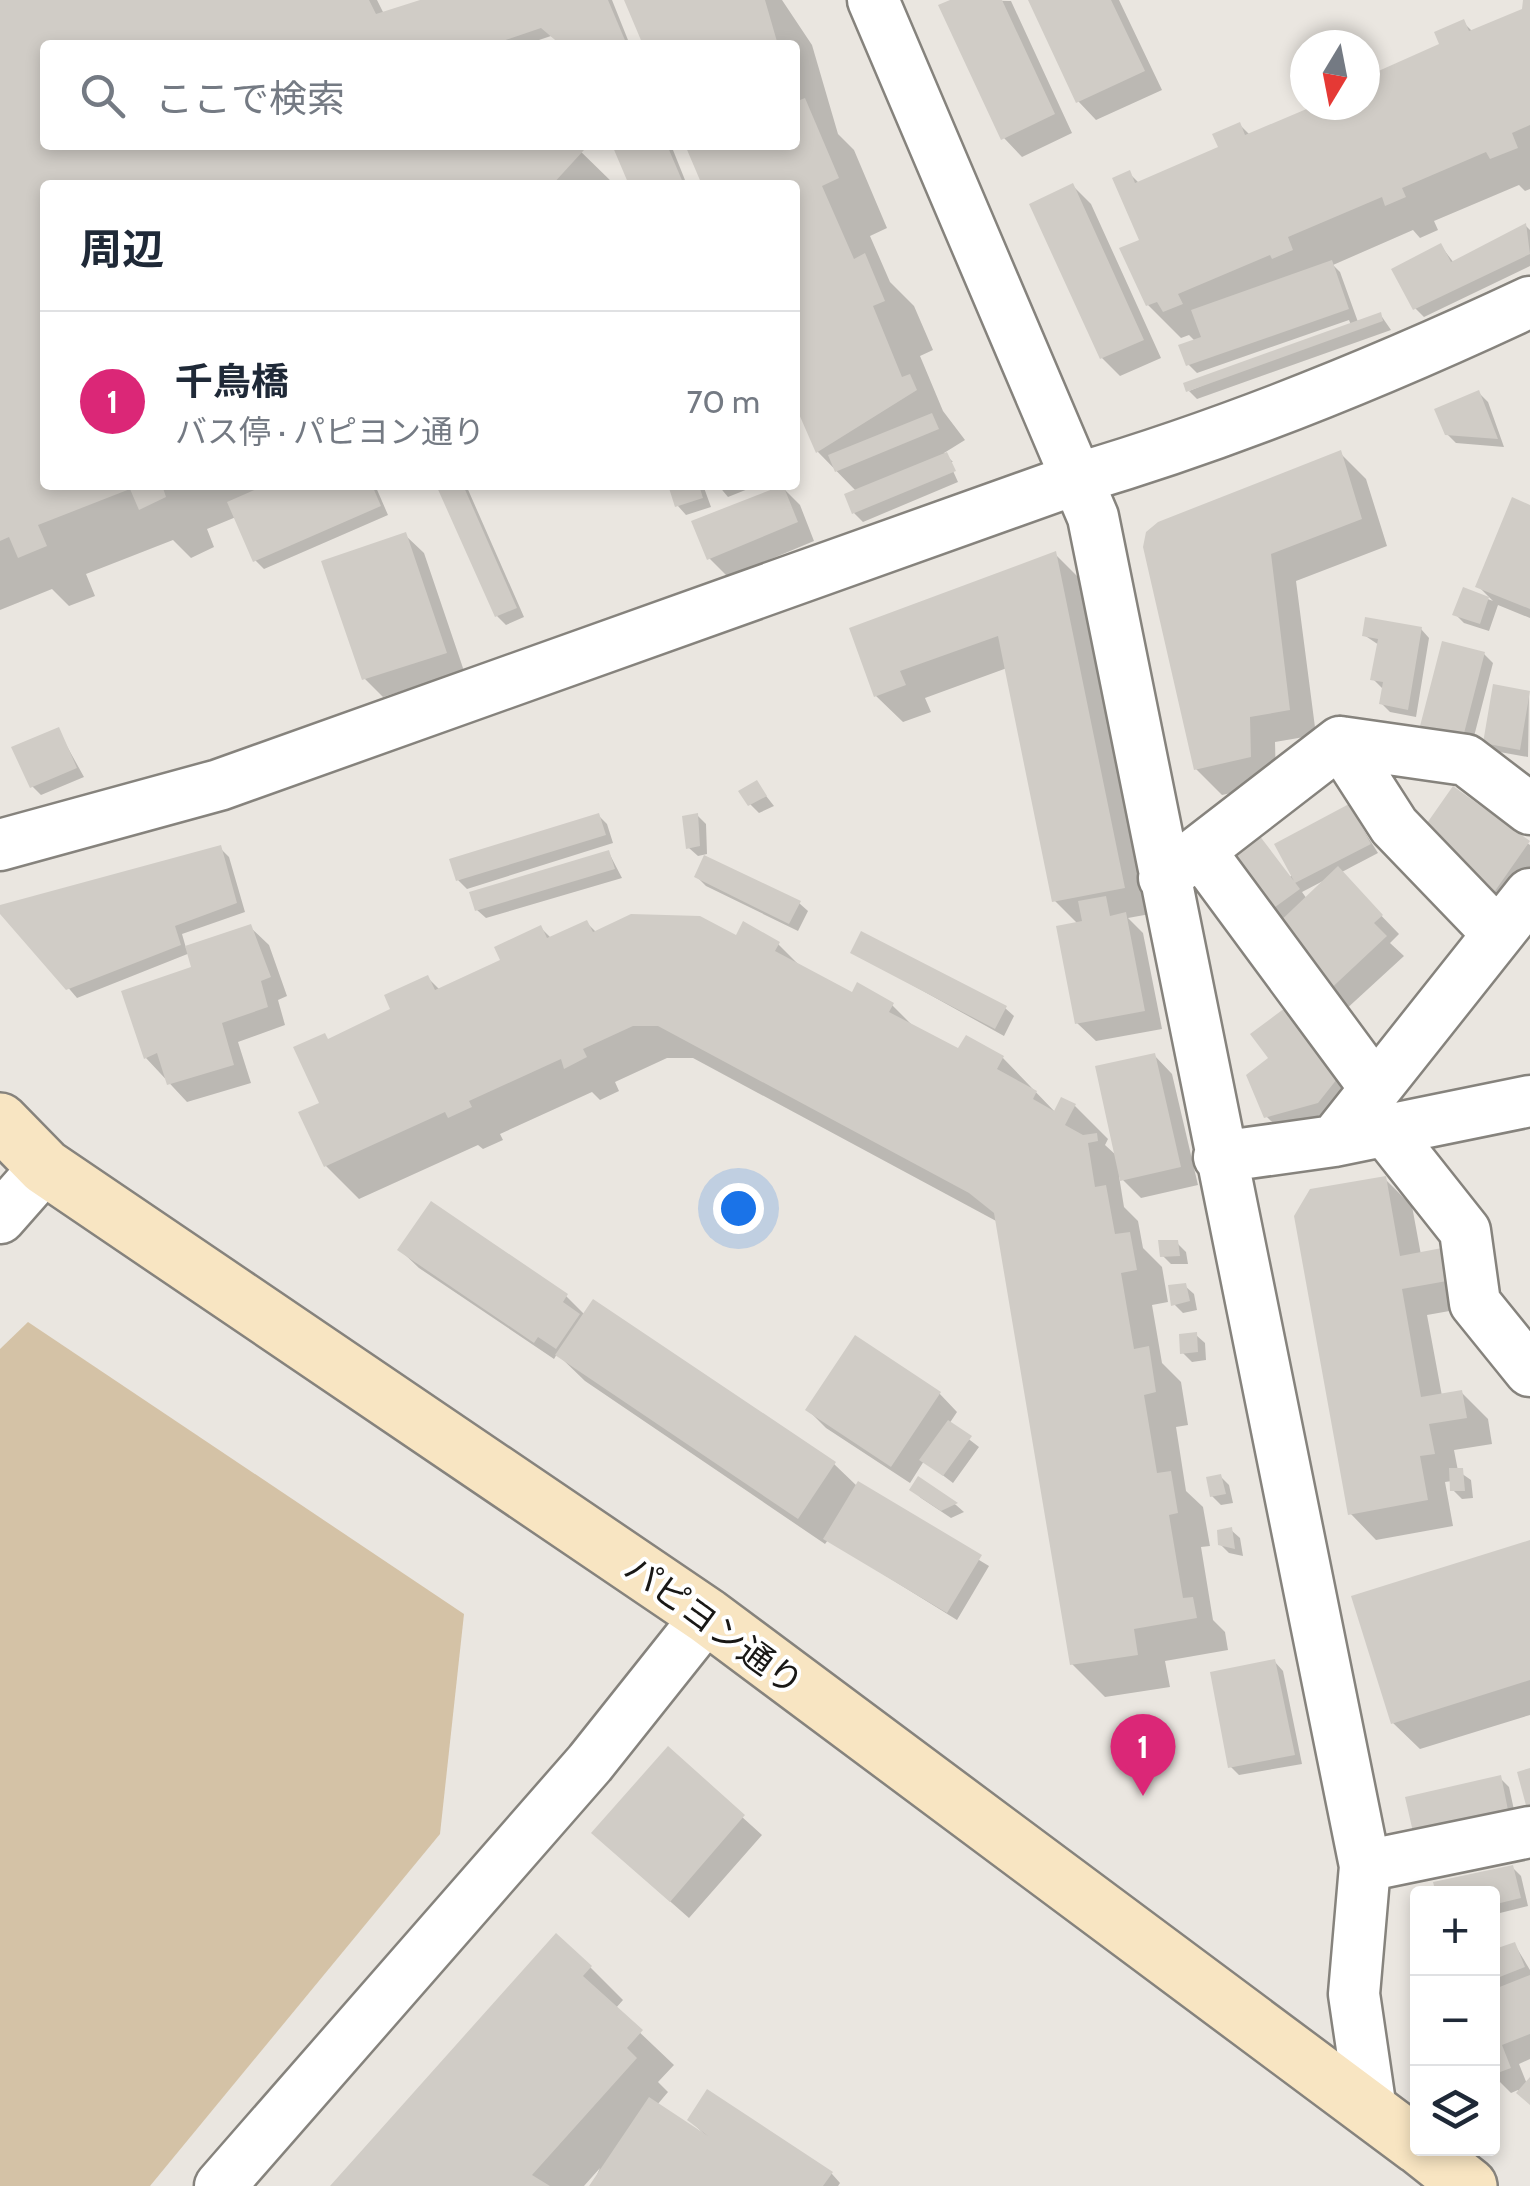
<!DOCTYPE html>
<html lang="ja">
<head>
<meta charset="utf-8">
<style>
  :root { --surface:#fff; --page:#f2f2f3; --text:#1f2937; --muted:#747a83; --line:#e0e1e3; --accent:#db2777 }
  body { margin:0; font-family:Cabin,"Noto Sans JP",sans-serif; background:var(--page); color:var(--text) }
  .controls { position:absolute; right:30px; bottom:30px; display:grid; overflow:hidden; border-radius:10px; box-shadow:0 5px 15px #0003 }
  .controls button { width:90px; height:90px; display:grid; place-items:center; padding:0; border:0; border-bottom:2px solid var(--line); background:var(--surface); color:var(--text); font:50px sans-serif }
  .compass { position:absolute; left:1290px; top:30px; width:90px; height:90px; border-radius:50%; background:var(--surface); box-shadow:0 5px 15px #0003; rotate:190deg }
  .you { position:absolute; left:738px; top:1208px; width:35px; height:35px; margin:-25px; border:8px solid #fff; border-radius:50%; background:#1a73e8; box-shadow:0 0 0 15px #1a73e833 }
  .badge { display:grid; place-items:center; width:65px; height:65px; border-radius:50%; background:var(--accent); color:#fff; font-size:32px; font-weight:700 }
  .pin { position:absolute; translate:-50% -82px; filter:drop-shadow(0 2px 5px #0008) }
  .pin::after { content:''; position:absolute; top:52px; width:35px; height:30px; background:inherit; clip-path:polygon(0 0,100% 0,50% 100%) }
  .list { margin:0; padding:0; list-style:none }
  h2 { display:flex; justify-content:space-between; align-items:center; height:130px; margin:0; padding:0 40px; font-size:42px }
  h2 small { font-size:32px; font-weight:400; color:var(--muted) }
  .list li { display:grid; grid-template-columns:65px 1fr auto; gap:30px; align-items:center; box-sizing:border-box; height:180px; padding:0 40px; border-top:2px solid var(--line) }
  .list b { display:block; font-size:38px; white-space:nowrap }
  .list p { margin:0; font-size:32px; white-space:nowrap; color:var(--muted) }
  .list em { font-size:32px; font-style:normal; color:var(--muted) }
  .icon { flex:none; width:55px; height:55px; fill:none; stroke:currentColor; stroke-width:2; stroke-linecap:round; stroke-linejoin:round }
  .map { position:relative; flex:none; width:1530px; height:2186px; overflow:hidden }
  .search { position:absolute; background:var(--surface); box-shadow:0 5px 15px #0003; left:40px; top:40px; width:760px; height:110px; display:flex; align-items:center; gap:25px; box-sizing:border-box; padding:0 35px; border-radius:10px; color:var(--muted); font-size:38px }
  .panel { position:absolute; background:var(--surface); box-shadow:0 5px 15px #0003; left:40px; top:180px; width:760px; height:310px; border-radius:10px }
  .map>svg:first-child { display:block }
</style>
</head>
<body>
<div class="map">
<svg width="1530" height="2186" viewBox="0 0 1530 2186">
  <rect width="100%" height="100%" fill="#eae6e0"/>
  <path fill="#d4c2a6" d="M28,1322l436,292 -24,220 -290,352h-150v-837z"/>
  <path fill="#0003" fill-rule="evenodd" d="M0,0h377l7,14 45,-14h183l18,45h-67l-12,-9 -27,9h-479v100h529l41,40h-570v300h330l13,30 -124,54 -9,-9 -19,-43 -29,12 7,18 -23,11 -18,-18 -87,34 9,22 -26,10 -17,-17 -52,21z
    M627,0h155l30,45 26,89 16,16 33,78 -17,8 20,46 24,24 19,44 -13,6 23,55 22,29 -21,13 9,9h-4l9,20 -95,40 -9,-9 3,-21 -39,-40 -23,-54v-213h-90l-17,-40h107v-100h-149z
    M956,0l55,1 61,132 -50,24 -18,-19z
    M1031,0h88l43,90 -66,30 -18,-19z
    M1526,0h4v189l-5,2 -6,-6 -85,36 4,9 -18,8 -7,-8 -80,35 7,7 18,50 22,-8 11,16 -194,69 -8,-8 162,-66 -2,-5 -152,53 -9,-9 7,-23 -6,-6 -8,3 -33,-33 -5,-64 -14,-68 11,11 81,-35 19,-24 10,10 72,-30h43v-27l77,-32 21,-24 10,10 51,-21z
    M614,145h57l16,40h-56z
    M1073,186l18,18 70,154 -41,18 -18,-18z
    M1526,226l4,4v36l-106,51 -9,-9 26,-62 13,17z
    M1479,393l9,9 16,45 -48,-4 -9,-9z
    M1340,453l26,26 21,67 -91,35 20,154 -41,7 1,41 -54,12 -26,-26 -50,-222z
    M439,485h27l58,132 -18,8 -9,-9z
    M670,485h33l8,22 -25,8 -8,-9z
    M718,485h29l1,4 -20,8z
    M781,486l19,19 14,36 -86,36 -19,-19z
    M1530,507v111l-32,-13 -9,26 -25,-8 -9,-9 9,-24 29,11 -15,-15z
    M405,535l19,18 40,118 -81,26 -18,-18z
    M1055,554l27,27 68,333 -22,4 15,15 19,96 -66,12 -19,-18 1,-99 -23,-23 -48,-233 -82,30 6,14 -28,10 -27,-26 -24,-66z
    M1421,629l8,9 -13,79 -26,-5 -8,-8v-16l-9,-9 6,-34 -15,-10z
    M1484,654l9,9 -22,85 -40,-10z
    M1529,693l-1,64 -34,-6 -9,-8z
    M58,730l26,47 -43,18 -9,-9z
    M756,783l18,23 -15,7 -9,-9z
    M1454,790l76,55v40l-16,22 -75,-53z
    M1349,807l29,46 -38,20 59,61 -9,9 14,13 -61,56 -54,-96 -11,4 -9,-9 21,-34zM1323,881l-16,18 -5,-7z
    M598,815l9,9 6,19 -146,46 -9,-9z
    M697,815l9,9 1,30 -9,2 -9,-8z
    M220,848l9,9 16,55 -63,22 4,14 64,-21 19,18 18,51 -9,4 7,25 -47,17 13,41 -64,19 -41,-44 48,-90 -4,-15 -113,45 -77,-90z
    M609,853l13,25 -136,40 -9,-8z
    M697,877l102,26 9,8 -10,20 -92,-45z
    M587,923l10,10 181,11 24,24 51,27 39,10 25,25 42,22 44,6 53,55 6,-13 13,6 33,33 -3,6 13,12 36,-102 18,19 26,111 -57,13 -22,-22 5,31 14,14 5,27 19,19 6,35 -16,3 10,58 19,19 7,43 -12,2 10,64 17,16 7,39 -9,1 12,73 12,12 3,18 -63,11 5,26 -65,10 -33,-33 -74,-442 -305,-164h-26l-52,24 4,9 -19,9 -8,-8 -92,42 3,6 -20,9 -5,-4 -119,54 -33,-33 -4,-62 7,-63 65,-30 34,-33 12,12 63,-29 38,-33 11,11z
    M853,952l152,56 9,8 -10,20z
    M1289,1009l69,85 -22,27 -51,14 -19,-19 6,-57z
    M1385,1179l27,27 9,49 20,-4 27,27 4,29 -45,8 15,81 19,-4 27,27 4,25 -38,6 4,21 13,9 2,18 -11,1 -9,-9 -1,-9 -7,1 8,44 -77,14 -26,-27z
    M1177,1243l9,9 2,12h-17l-9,-9z
    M400,1250l166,46 19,19 249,149 24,23 131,79 -32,54 -129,-80 -3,4 -240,-163 -28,-27 -3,5 -135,-91z
    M1185,1286l9,8 3,16 -14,3 -9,-9z
    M1196,1335l9,8 1,17 -14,2 -9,-9z
    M939,1393l18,19 -8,12 30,23 -26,36 -29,-22 -14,22 -84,-55 -18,-18z
    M1220,1476l9,9 4,18 -12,2 -9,-9z
    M919,1480l37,25 8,7 -13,6 -30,-20 -9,-9z
    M1231,1530l9,8 3,18 -14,-3 -9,-9z
    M1530,1542v173l-110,34 -27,-26z
    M1275,1662l8,9 19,93 -63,11 -9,-9z
    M668,1750l94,85 -73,83 -76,-67z
    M1500,1778l9,9 7,32 -92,21z
    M1513,1868l8,8 7,30 -36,9v-21z
    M1515,1945l15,25v89l-11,5 8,20 3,-3v22l-12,-13 -7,3 -19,-19v-127l2,5z
    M590,1967l33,33 -8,9 59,56 -16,17 10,10 -11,13 47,29 -14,-14 18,-28 124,82 8,9 -2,3h-246l8,-18 -16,18h-250z"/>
  <path fill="#d0ccc6" d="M0,0h369l7,14 44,-14h188l19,45h-66l-20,-17 -50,17h-446v100h533l6,5 -32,35h-507v300h117l4,12 -27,13 -9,-21 -92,36 9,21 -29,12 -9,-21 -9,4z
    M624,0h141l13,45h-135z
    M950,0h52l53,114 -54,26 -63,-135z
    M1028,0h83l34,71 -69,32z
    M1523,0h7v125l-18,8 6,15 -28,11 -4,-7 -84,36 4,9 -21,9 -3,-9 -94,40 5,13 -21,9 -2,-4 -92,39 5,10 -20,8 -6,-10 -11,4 -27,-58 20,-8 -27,-62 18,-8 5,13 83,-36 -6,-13 28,-12 5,13 71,-30h49v-28l74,-33 -5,-12 30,-13 5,12 53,-22z
    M805,98l34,80 -17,8 32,73 11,-6 20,48 -12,5 29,71 8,-3 7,16 -101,63 -21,-48v-220h-93l-17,-40h110v-43z
    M612,145h55l17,40h-55z
    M1073,183l71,157 -44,19 -71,-155z
    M1526,223l4,31 -117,56 -22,-41 50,-26 10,19z
    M1332,260l17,49 -163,57 -8,-21 23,-8 -10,-27z
    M1381,312l2,9 -197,71 -3,-9z
    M1479,390l19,49 -53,-4 -11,-26z
    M932,413l7,16 -104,43 -7,-17z
    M1341,450l21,69 -91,35 19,156 -40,7 1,40 -57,13 -51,-223 3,-15 12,-10z
    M947,452l9,19 -104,43 -8,-20z
    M266,485h106l9,21 -128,56 -26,-60z
    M436,485h27l54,123 -22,9z
    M668,485h31l4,13 -28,9z
    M783,485l15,37 -91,38 -16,-39z
    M1512,497l18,8v104l-55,-22z
    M406,532l41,121 -85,27 -41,-119z
    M1056,551l69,337 -73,14 -54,-266 -98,35 6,14 -32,12 -25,-69z
    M1463,587l26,10 -9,27 -28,-9z
    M1365,617l57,10 -14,83 -29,-6 4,-22 -13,-2 8,-41 -16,-3z
    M1442,641l43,11 -23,89 -43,-11z
    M1493,684l37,7 -10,59 -37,-7z
    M59,727l18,41 -47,20 -19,-41z
    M757,780l10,16 -19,10 -10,-15z
    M1453,786l77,55 -35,50 -77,-55z
    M1349,804l22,40 -76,39 -21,-39z
    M599,813l7,22 -150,46 -7,-22z
    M698,813l2,33 -14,3 -4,-33z
    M1259,835l41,54 -33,24 -41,-54z
    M221,845l16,58 -62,23 6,19 -115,45 -66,-76v-9z
    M609,850l6,19 -140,42 -6,-19z
    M704,855l97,46 -12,23 -95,-47z
    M1338,866l45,49 -9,8 13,13 -64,60 -50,-68z
    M1106,896l4,20 16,-4 19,99 -70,13 -19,-98 26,-5 -4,-20z
    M631,914l69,2 36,19 7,-14 37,21 -5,9 77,41 5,-10 37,21 -5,9 69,36 8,-13 38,21 -7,13 40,22 -4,8 21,12 7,-14 15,7 -11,21 18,10 14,-2 1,8 -10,2 7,44 11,-2 9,49 15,-2 7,38 -16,3 13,76 15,-3 7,46 -12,3 13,78 14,-2 7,42 -9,2 14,83 10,-1 4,21 -63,11 4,26 -68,10 -76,-452 -25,-20 -311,-167h-25l-50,23 4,8 -23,12 -3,-10 -92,42 3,6 -24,11 -3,-6 -121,55 -26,-55 21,-9 -26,-56 32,-14 3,6 62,-30 -6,-14 44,-20 7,15 65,-30 -6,-13 47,-22 6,13 40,-18 6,12z
    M251,924l20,53 -10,4 7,26 -46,16 12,42 -67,20 -10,-32 -13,6 -23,-68 70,-24 -6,-21z
    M861,931l146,75 -12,23 -145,-76z
    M1289,1005l52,69 -23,29 -54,15 -18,-43 22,-17 -18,-24z
    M1155,1053l26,114 -61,14 -25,-115z
    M1386,1176l14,80 42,-8 5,33 -45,8 19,108 41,-7 5,28 -38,6 6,30 -15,2 8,44 -80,15 -54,-299 16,-27z
    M431,1201l137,93 -5,8 17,12 -24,35 -18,-12 -4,6 -137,-93z
    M1158,1240h20l2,16 -20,1z
    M1186,1283l4,18 -19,5 -3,-21z
    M593,1299l243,163 -38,57 -243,-164z
    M1197,1332l1,20 -18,2 -1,-20z
    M855,1335l86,57 -50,75 -86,-57z
    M948,1420l24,16 -29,40 -24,-16z
    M1449,1468h14l2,23h-15z
    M1221,1474l5,20 -16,3 -4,-20z
    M918,1476l40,27 -17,8 -32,-21z
    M858,1481l124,74 -35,58 -124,-74z
    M1232,1527l3,22 -17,-4 -1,-15z
    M1530,1540v140l-139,44 -40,-128z
    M1275,1659l20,96 -67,13 -18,-96z
    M668,1746l77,69 -75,87 -79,-69z
    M1530,1768v41h-3l-10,-37z
    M1501,1775l7,35 -95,22 -8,-35z
    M1513,1865l8,33 -29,7v-11h-56l-3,-12z
    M556,1933l36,33 -9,10 60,54 -16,18 10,10 -105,117 18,11h-220z
    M1515,1942l10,25 -33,13v-30z
    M1530,1975v59l-28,11 9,23 -19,7v-85z
    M1530,2077v28l-14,-12z
    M707,2089l126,83 -10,14h-234l60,-89 59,39 -21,-16z"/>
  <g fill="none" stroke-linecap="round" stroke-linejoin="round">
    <defs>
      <path id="street" d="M873,0l220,517 272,1349 -11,128 17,116
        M1340,742l54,84 104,108
        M0,845l219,-60 860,-307c156,-46 304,-107 451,-176
        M1200,851l175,237
        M1164,878l176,-136 126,18 64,49
        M1385,1130l80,101 10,72 55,68
        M1334,1141l196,-247
        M1219,1157l115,-16 196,-40
        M0,1218l45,-51
        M1365,1866l165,-34
        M220,2186l370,-423 117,-147"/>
      <path id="secondary" d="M0,1121l45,46 662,449 711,530
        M1421,2148l48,38"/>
    </defs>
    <use href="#street" stroke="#86837d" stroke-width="55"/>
    <use href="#secondary" stroke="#86837d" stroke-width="60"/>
    <use href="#street" stroke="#fff" stroke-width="50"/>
    <use href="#secondary" stroke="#f8e5c2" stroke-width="55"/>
  </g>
  <g text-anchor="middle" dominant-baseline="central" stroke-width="8" stroke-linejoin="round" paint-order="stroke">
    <g font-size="35" fill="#191816" stroke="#fff">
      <text transform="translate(714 1625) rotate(36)">パピヨン通り</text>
    </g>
  </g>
</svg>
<div class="controls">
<button>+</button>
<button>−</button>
<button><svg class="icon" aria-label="layers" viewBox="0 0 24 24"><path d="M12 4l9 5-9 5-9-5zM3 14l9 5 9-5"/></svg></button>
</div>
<svg class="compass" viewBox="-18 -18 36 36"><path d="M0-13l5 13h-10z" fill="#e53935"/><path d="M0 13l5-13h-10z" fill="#747a83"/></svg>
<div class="you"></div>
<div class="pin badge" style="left:1143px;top:1796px">1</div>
<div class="search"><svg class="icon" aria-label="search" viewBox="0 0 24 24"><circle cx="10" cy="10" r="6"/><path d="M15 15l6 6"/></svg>ここで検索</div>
<section class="panel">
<h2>周辺<small></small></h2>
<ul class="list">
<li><span class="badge">1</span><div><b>千鳥橋</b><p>バス停 · パピヨン通り</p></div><em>70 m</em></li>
</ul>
</section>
</div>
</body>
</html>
